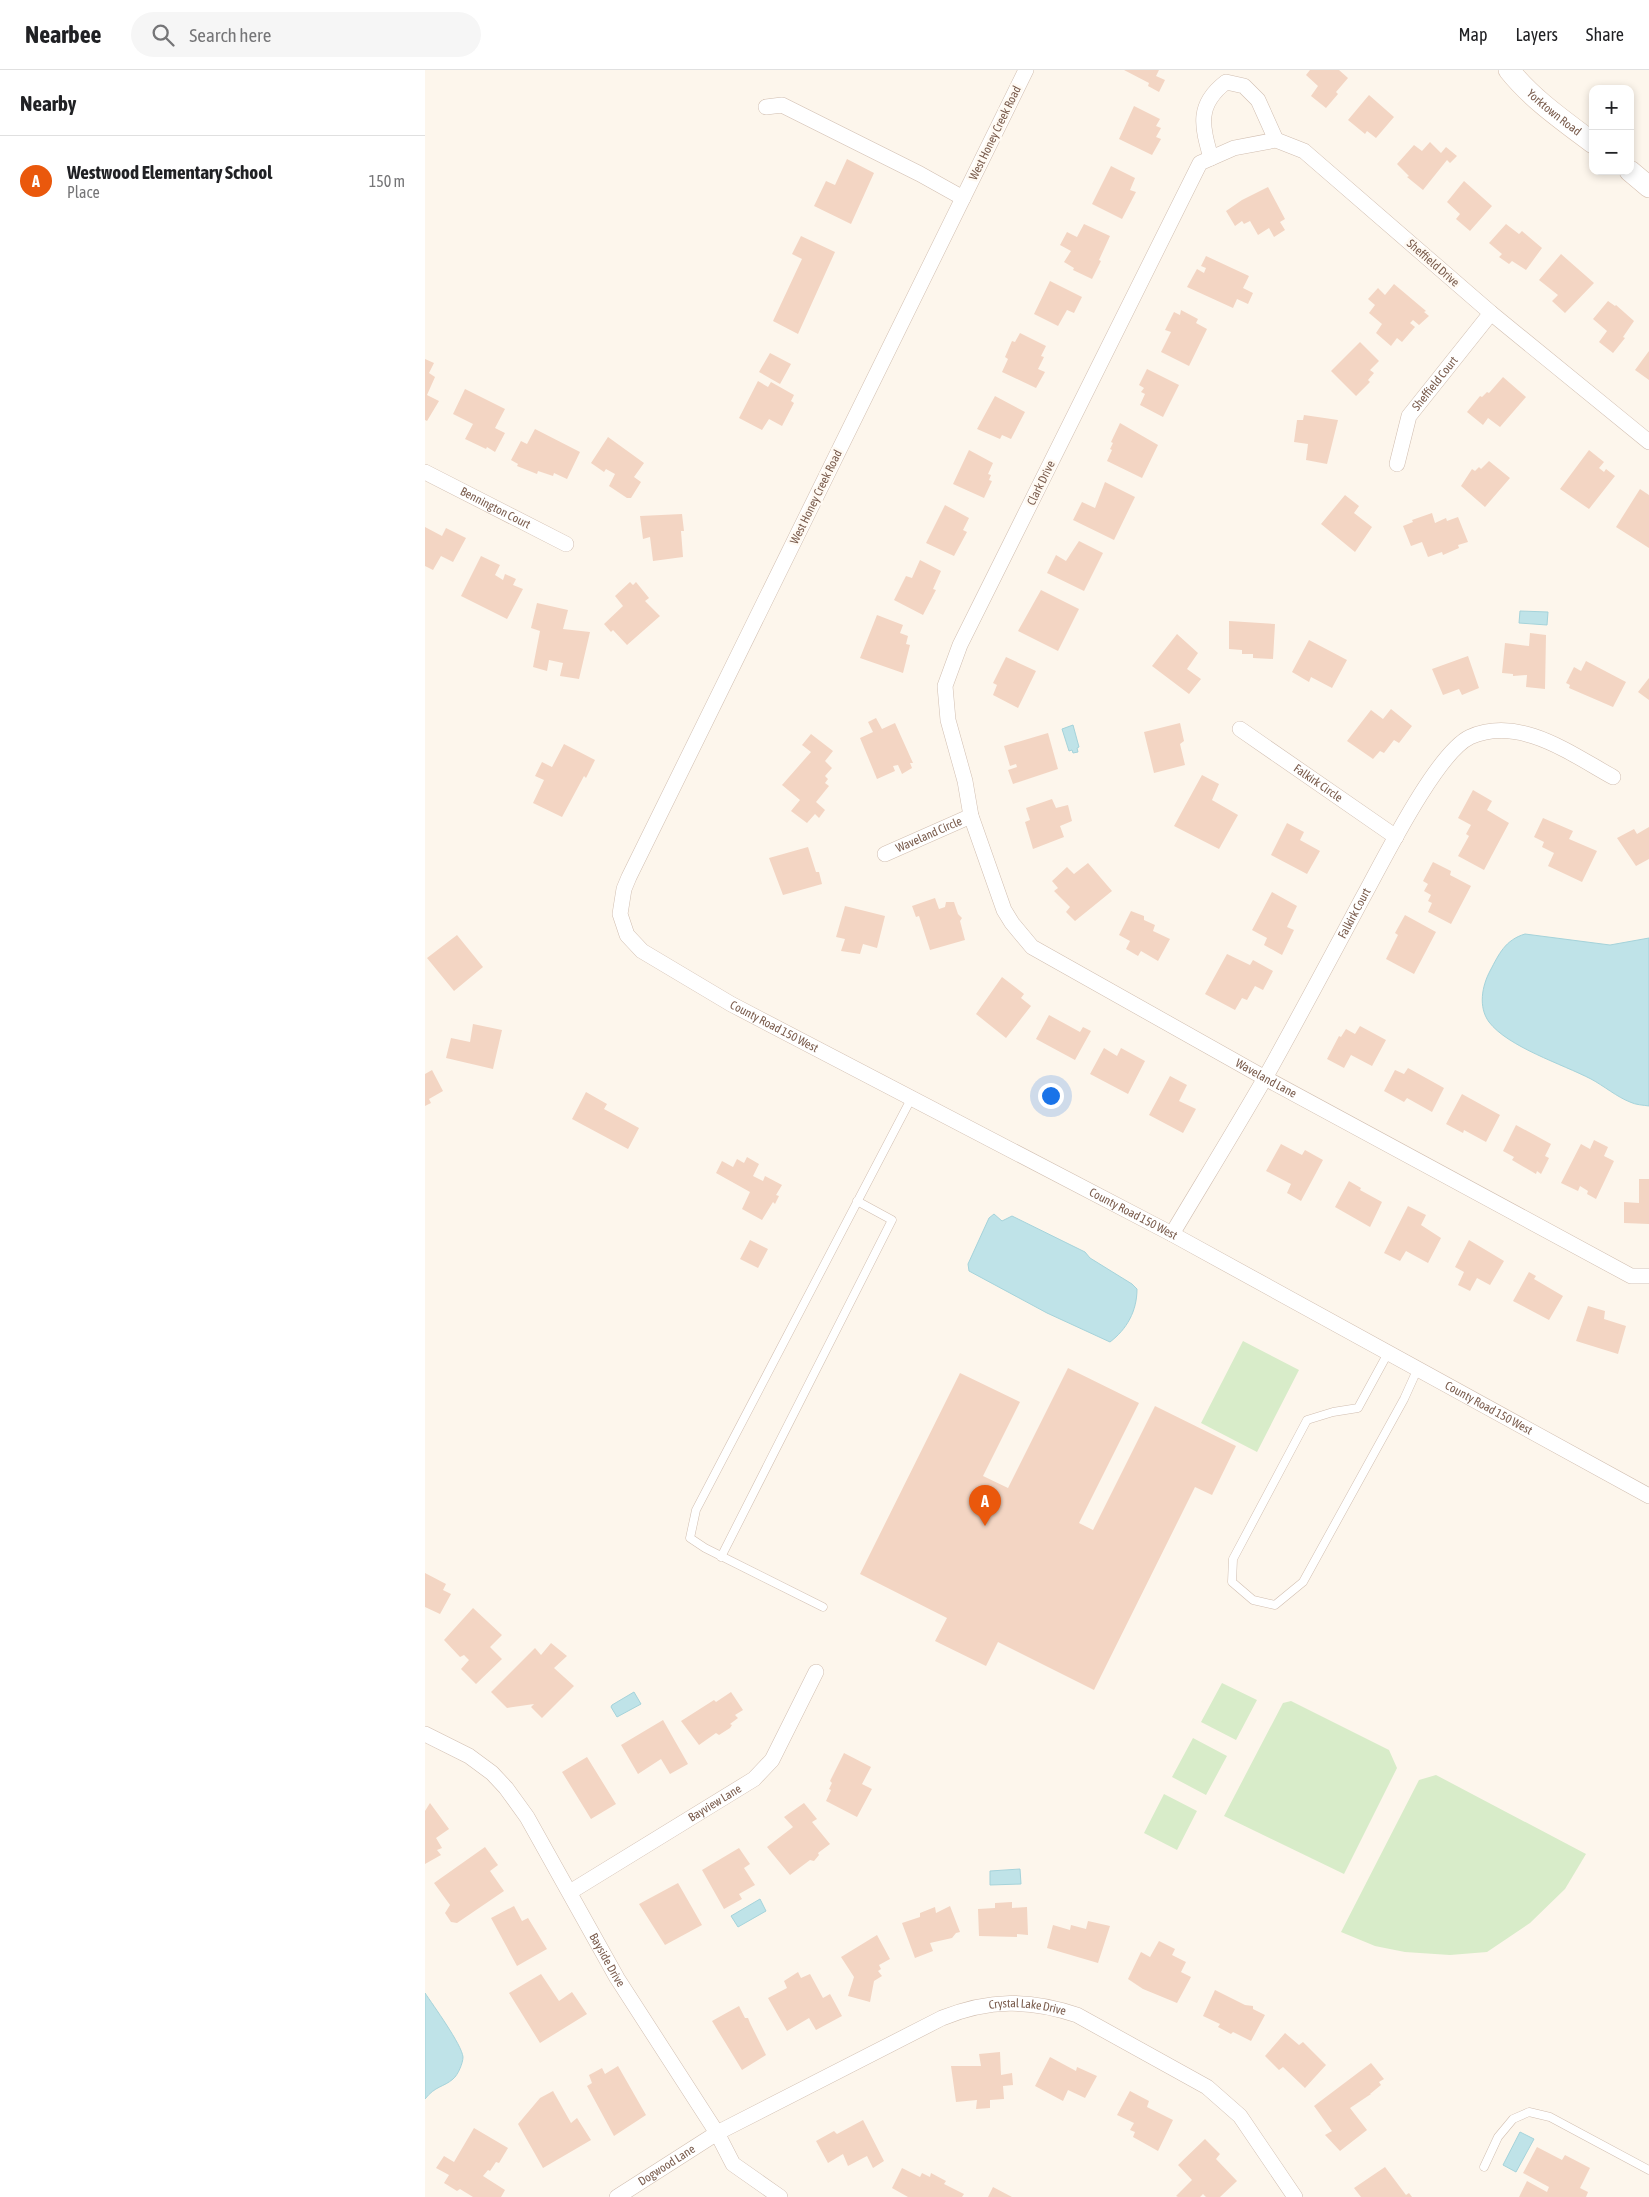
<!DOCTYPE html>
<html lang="en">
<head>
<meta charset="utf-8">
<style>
  :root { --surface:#fff; --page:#f6f6f6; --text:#202124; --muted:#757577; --line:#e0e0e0; --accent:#ea580c }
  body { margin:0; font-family:"Asap Condensed",sans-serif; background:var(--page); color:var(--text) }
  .controls { position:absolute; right:15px; top:15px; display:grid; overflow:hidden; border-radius:10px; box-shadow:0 2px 8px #0003 }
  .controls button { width:45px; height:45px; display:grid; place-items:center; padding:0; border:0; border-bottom:1px solid var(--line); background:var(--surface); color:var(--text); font:25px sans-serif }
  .you { position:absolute; left:625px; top:1025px; width:18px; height:18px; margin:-12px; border:4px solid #fff; border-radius:50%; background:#1a73e8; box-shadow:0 0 0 8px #1a73e833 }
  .badge { display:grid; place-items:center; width:32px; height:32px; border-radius:50%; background:var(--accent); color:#fff; font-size:16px; font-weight:700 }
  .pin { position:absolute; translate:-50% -41px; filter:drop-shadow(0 1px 2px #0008) }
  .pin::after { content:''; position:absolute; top:26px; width:18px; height:15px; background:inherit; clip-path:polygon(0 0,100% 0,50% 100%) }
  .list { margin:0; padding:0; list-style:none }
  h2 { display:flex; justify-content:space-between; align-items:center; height:65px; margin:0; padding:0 20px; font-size:21px }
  h2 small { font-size:16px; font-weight:400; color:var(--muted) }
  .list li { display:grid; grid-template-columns:32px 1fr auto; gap:15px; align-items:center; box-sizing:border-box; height:90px; padding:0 20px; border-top:1px solid var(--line) }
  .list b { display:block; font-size:19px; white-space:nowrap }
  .list p { margin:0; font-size:16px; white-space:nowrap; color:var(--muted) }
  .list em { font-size:16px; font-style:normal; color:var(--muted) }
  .icon { flex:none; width:28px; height:28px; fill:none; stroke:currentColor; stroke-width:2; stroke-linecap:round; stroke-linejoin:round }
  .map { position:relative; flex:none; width:1224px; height:2127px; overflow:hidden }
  header { display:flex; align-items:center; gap:30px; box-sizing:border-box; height:70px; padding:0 25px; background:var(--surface); border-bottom:1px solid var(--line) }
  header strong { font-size:24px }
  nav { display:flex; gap:28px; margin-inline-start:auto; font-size:18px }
  .search { width:350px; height:45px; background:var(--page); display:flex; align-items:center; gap:12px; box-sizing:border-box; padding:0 18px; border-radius:28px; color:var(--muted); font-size:19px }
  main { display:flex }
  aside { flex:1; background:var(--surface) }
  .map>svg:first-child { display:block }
</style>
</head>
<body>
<header>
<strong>Nearbee</strong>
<div class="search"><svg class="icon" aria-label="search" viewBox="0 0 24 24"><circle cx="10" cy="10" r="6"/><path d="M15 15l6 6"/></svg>Search here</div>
<nav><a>Map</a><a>Layers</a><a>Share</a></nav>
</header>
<main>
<aside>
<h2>Nearby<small></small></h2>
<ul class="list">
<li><span class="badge">A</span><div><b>Westwood Elementary School</b><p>Place</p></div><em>150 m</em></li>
</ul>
</aside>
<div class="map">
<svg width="1224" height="2127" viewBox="0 0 1224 2127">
  <rect width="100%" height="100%" fill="#fdf6ec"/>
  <path fill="#d8ecc9" d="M818,1271l56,29 -42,82 -56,-29z
    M797,1613l35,17 -21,40 -35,-18z
    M866,1631l98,49 8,18 -53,106 -120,-58 59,-113z
    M768,1668l34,18 -21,39 -34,-18z
    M1011,1705l150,79 -21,35 -35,34 -43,29 -37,3 -45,-3 -30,-6 -34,-14 78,-152z
    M739,1724l33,17 -20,39 -33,-17z"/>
  <path fill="#bfe3e8" stroke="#a5d3da" d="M1095,541l28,1 -1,13 -28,-2z
    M648,655l6,22 -2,1 1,4 -5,1 -1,-3 -3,1 -7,-22z
    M1100,864l85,11 39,-7v168c-6,-1 -13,-1 -19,-4 -13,-5 -26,-16 -39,-23 -29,-15 -83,-32 -102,-57 -11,-15 -7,-36 1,-51 9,-17 15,-31 35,-37z
    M569,1144l8,7 10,-5 73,36 5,6 42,26 5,5c0,22 -10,40 -27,53l-63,-29 -78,-42 -1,-7 21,-46z
    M209,1622l7,12 -24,13 -6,-10 1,-2z
    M595,1799l1,15 -31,1v-14z
    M335,1829l6,12 -28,16 -7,-11z
    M0,1923c8,12 37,52 38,64 0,6 -5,18 -10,22 -9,8 -18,7 -28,20z
    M1095,2062l14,7 -18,33 -13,-7z"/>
  <path fill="#f3d5c3" d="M699,0h35l-3,6 9,4 -6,12 -11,-6 1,-3z
    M885,0h29l9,8 -12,14 2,2 -12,14 -15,-12 7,-10 -12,-11z
    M944,25l25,22 -18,21 -9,-7 -2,3 -17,-14z
    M709,36l26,13 -4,7 5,2 -5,9 5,2 -9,16 -33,-16z
    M1005,72l11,11 5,-6 11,9 -7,7 -3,-3 -24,30 -16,-13 2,-1 -12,-12 17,-19 8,6z
    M422,89l27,14 -23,51 -37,-18 12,-25 9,4z
    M686,96l24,12 -5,12 6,2 -14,27 -30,-15z
    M1039,111l28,25 -22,25 -14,-12 4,-5 -13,-12z
    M843,117l17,32 -5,3 5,8 -11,7 -5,-9 -11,7 -8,-14 -6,3 -2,-3 -7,5 -9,-15 16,-11z
    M659,154l26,12 -11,24 2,1 -9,18 -19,-9 1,-2 -10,-6 7,-11 -11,-6 7,-13 10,5z
    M1081,154l13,10 3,-3 20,17 -16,22 -14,-9 -3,3 -10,-7 3,-3 -13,-11z
    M376,166l34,16 -37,82 -25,-13 29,-62 -10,-5z
    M1136,184l33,29 -29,30 -13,-12 6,-6 -19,-15z
    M781,186l43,20 -6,12 10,5 -5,11 -11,-5 -4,9 -46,-21 10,-18 7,4 2,-5 -5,-2z
    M625,211l32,16 -8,16 -7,-3 -9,16 -24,-12z
    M969,214l32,27 -2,1 5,4 -10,9 -6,-5 -3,3 5,4 -13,15 -5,-4 -6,8 -15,-13 6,-9 -13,-11 6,-8 -7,-6 10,-11 7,7z
    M1183,231l7,5 1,-1 18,16 -11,16 2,1 -12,15 -14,-11 8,-11 -14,-12z
    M756,240l17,9 -2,4 11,6 -18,37 -28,-14 10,-20 -6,-2 9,-18 6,3z
    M595,263l26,13 -5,10 3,1 -6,12 7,3 -9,16 -34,-16 6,-13 -3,-2 7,-16 3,1z
    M935,272l19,19 -9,9 4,3 -6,7 2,2 -14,14 -25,-25z
    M1224,281v29l-14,-10z
    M345,283l21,11 -11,20 -21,-12z
    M0,289l9,4 -5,10 6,4 -8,18 12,6 -12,20 -2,-1z
    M722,299l32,16 -16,32 -23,-12 5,-11 -4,-2 3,-4 -5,-3z
    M1078,307l23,20 -26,30 -12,-9 -5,7 -16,-13 13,-16 2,1 5,-5 2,1z
    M333,311l10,6 3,-5 23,13 -3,6 3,2 -12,23 -13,-7 -7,11 -23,-12z
    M40,319l40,20 -10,19 10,5 -10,19 -8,-5 -1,2 -21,-10 8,-15 -20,-10z
    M570,326l30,16 -14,27 -9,-4 -2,4 -23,-10z
    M879,345l34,5 -11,44 -21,-4 2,-16 -14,-2 3,-22h6z
    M695,353l38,22 -16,33 -35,-17 5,-11 -2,-1 3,-6 -2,-1z
    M110,359l45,23 -13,27 -13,-6 -1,3 -15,-5 -1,3 -20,-8 1,-2 -7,-4 10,-19 6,3z
    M183,367l36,26 -10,14 7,5 -10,16h-4l-18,-12 6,-12 -9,-5 -2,3 -13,-9z
    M544,380l24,13 -5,11 3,1 -2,5 3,1 -8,17 -31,-14z
    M1164,380l15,12 -5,6 5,4 2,-3 9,7 -26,33 -29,-20z
    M1064,391l21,17 -25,29 -24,-21 11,-17 3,2 4,-4 2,2z
    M680,412l30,15 -21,43 -41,-20 9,-18 13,6z
    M1215,419l9,6v53l-33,-21z
    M920,425l14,11 -5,7 18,14 -17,25 -34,-28z
    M520,435l24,13 -6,12 4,2 -13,24 -28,-13z
    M1007,443l3,10 11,-5 1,3 11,-4 10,25 -10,3 1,3 -16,7 -1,-3 -14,5 -6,-15 -11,4 -8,-20 10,-4 -1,-2z
    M257,444l2,17h-3l2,26 -30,4 -3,-24 -7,2 -3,-23z
    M0,457l17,9 4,-8 20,10 -13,24 -12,-6 -8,14 -8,-4z
    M654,471l24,12 -19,38 -37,-18 9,-18 10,6z
    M56,486l19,9 -5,10 8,5 2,-6 11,5 -3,6 10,4 -16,30 -46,-23z
    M495,490l21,11 -8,18 3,1 -13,25 -29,-15 12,-24 6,2z
    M205,512l3,3 3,-3 13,16 -4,3 15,15 -33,29 -14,-15 -2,2 -7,-8 19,-18 -8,-10z
    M616,520l38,19 -21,42 -40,-20z
    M112,533l31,7 -5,19 27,3 -11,47 -19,-3 3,-13 -14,-3 -2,11 -14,-4 7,-36 -9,-3z
    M452,545l26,10 -3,8 8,3 -2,8 4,1 -7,28 -43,-15z
    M804,551l46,3 -2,35 -20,-1v-4h-11v-4l-13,-1z
    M1105,563l16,2 -1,54 -19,-2 1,-12 -14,1v-2l-11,-1 3,-30 24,3z
    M752,564l21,19 -11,16 14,10 -12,15 -37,-28z
    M884,570l38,20 -15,28 -21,-11 -2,5 -17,-10z
    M1043,586l11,32 -17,7 -3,-6 -16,6 -11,-26z
    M581,587l30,14 -18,37 -25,-13 4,-10 -4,-2z
    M1161,591l40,21 -13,25 -44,-19 1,-3 -4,-2 8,-16 7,4z
    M1224,608v22l-11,-8z
    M966,639l21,17 -13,17 -5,-3 -10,13 -4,-2 -7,8 -26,-18 24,-31 12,9z
    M451,648l6,11 13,-6 18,40h-3l2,5 -10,6 -4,-9 -5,1 2,5 -18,8 -17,-41 13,-6 -5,-10z
    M755,653l4,18 -4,3 5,21 -31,8 -10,-41z
    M623,663l10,36 -45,15 -5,-14 9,-3 -1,-3 -6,2 -6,-20z
    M386,664l22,17 -8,10 7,7 -7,8 3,3 -3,4 4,3 -13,16 9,8 -6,8 -4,-4 -8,9 -16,-12 9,-11 -18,-15 29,-33 -9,-7z
    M139,674l31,16 -9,18 -2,-2 -22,41 -29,-14 11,-23 -9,-4 7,-14 10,5z
    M777,705l17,9 -7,16 26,15 -19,34 -45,-23z
    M1048,720l19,11 -5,9 22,13 -25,47 -26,-14 11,-20 -3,-2 5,-9 -13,-7z
    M627,729l4,9 12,-3 4,16 -12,5 4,11 -31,12 -8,-27 5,-2 -4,-12z
    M1118,748l30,13 -4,8 28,12 -15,31 -34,-16 6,-13 -12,-6 2,-5 -10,-5z
    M862,753l17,9 -4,8 20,11 -13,23 -36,-19z
    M1224,757v32l-13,7 -19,-28 17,-9 3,5z
    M383,777l8,25h3l3,12 -39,11 -14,-37z
    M1008,792l18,9 -1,4 21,11 -20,38 -23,-12 4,-9 -4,-2 3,-6 -7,-4 4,-7 -5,-3z
    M663,793l24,28 -37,30 -9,-9 4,-5 -16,-16 4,-3 -6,-7 15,-14 7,7z
    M847,822l25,14 -10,21 7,3 -12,25 -18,-10 3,-7 -15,-8z
    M510,828l4,11 6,-2 1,-5h8l4,12 4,4 -2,3 5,19 -35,10 -11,-34 -3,1 -4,-11z
    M420,836l40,10 -8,32 -14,-4 -3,10 -19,-3 4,-12 -9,-2z
    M706,841l13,5v4l11,5 -2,6 17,8 -12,22 -17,-10 -3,5 -12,-7 4,-8 -11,-6z
    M980,845l31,17 -22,42 -28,-15 12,-24 -3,-2z
    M32,865l26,32 -29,24 -27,-33z
    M802,884l23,11 3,-5 20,11 -10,19 -8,-4 -8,14 -5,-2 -7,12 -30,-16z
    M577,907l22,17 -3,4 10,8 -25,32 -30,-24z
    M624,945l31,17 3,-5 8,4 -16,29 -39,-21z
    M48,954l29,6 -9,39 -47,-11 5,-20 19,4z
    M935,956l26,14 -14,26 -21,-11 -7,13 -17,-9 12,-23 2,1 5,-8 9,5z
    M679,978l13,8 4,-8 24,13 -17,33 -38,-20z
    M983,998l36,20 -12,24 -25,-14 -3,4 -20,-11 11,-21 9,4z
    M7,1000l11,21 -14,8 2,4 -6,3v-32z
    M745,1006l17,9 -8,16 17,8 -13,24 -34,-18z
    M161,1022l21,12 -3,5 35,19 -11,21 -56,-30z
    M1037,1024l38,21 -14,27 -22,-12 -1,3 -17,-9z
    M1091,1055l35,19 -6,12 4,2 -8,16 -4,-3 -1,3 -24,-14 2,-3 -11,-6z
    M1169,1070l14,7 -4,9 10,5 -18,38 -9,-5 1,-3 -8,-5 -2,5 -17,-8 20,-39 9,5z
    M856,1074l21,11 3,-5 18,10 -22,41 -14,-8 4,-9 -25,-13z
    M322,1087l12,7 -6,12 10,5 2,-5 17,9 -6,10 3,1 -4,8 -2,-2 -11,18 -20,-11 8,-17 -34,-19 6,-12 11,6 4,-8 7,4z
    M1214,1109h10v45l-25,-1v-21l15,1z
    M924,1111l12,7 -1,2 22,12 -12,25 -35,-20z
    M983,1136l18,9 -5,10 20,13 -13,25 -22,-12 -6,10 -16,-8z
    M325,1170l18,9 -10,19 -18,-9z
    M1044,1170l35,21 -14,24 -13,-7 -7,13 -12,-6 6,-13 -9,-5z
    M1104,1202l7,4 -2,3 29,17 -14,24 -36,-19z
    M1163,1236l17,5 -1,8 22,7 -8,28 -42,-13z
    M643,1298l71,35 -60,120 14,7 62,-124 81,40 -24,49 -17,-8 -101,203 -96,-48 -12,24 -51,-25 12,-23 -87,-44 100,-201 60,29 -37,74 25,12z
    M0,1503l21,11 -3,6 8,4 -11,20 -15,-7z
    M48,1538l29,27 -12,12 12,12 -26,25 -15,-15 8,-9 -5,-5 -4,2 -16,-17z
    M126,1573l16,13 -13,12 20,18 -32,32 -11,-11 3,-3 -27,4 -16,-16 44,-44 6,7z
    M306,1622l12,18 -8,5 3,3 -8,6 2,1 -2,3 -11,7 -3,-2 -17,12 -18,-24 33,-21 2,2z
    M238,1650l25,44 -18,10 -9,-15 -23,15 -17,-29z
    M419,1683l27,14 -9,17 10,5 -15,28 -31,-16 5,-11 -2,-1 3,-6 -2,-2z
    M162,1687l29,47 -25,15 -29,-47z
    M5,1733l19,26 -13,9 6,10 -5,2 4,5 -16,9v-53z
    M379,1733l13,16 -5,3 18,22 -12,9 1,2 -5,6 -4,-1 -20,15 -23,-28 26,-20 -9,-10z
    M60,1777l13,18 -8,6 14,20 -47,32 -6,-1 -6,-9 5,-8 -16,-22z
    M314,1778l11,16 -6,4 11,17 -16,9 3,5 -18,10 -22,-39z
    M253,1813l24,42 -37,20 -26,-41z
    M587,1832v6l15,-1 1,28 -11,-1v3l-38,-1 -1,-27 17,-1v-5z
    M89,1836l8,15 6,-3 19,31 -30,17 -26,-48z
    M525,1836l10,26 -4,1 -4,5 -22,5 3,8 -18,7 -13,-35 18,-6v-4l15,-6 1,6z
    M663,1851l22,5 -12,37 -51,-15 6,-23 17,5 1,-5 15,4z
    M452,1865l13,24 -11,6 2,4 -3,2 4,5 -8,5 -4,21 -22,-6 6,-19 -13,-20z
    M734,1871l16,8 -3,6 14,7 -5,10 10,5 -14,26 -34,-14 -15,-10 13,-27 9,5z
    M373,1902l3,6 9,-4 13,24 7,-4 12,22 -26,14 -7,-12 -22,13 -19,-33 19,-10 -3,-7z
    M116,1904l18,27 13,-9 15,22 -47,29 -31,-50z
    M790,1920l30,15 8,1v3l12,6 -14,26 -18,-9 -2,2 -13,-7 2,-3 -17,-8z
    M314,1936l6,12h3l2,5 16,32 -24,15 -30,-49z
    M860,1963l14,12 4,-3 23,23 -21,23 -22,-21 -4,3 -14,-14z
    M575,1982l1,23 11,-2 1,12 -10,1 1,13 -14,1v8l-14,1 1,-9 -21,2 -5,-36h30l-2,-12z
    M625,1987l26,14 1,-4 20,9 -12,22 -17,-8 -5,11 -28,-15z
    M946,1993l13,16 -5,3 2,3 -11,9h1l-21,14 17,22 -27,21 -15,-16 7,-4 -18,-25z
    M193,1996l28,49 -32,21 -27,-50 5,-3 -3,-8 13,-7 3,6z
    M128,2021l18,32 6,-5 14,22 -48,28 -25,-44 22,-26z
    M705,2021l19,10 -2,6 26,13 -15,31 -25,-14 2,-5 -5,-2 4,-7 -17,-8z
    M438,2050l21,41 -11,7 -6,-12 -19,10 -5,-12 -15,9 -12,-22 18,-10 3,3z
    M49,2058l34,20 -9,15 -3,-1 -6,9 -2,-1 -5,6 22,14 -4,7h-28l-13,-8 -3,2 -13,-8 5,-8 -13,-7 8,-12 10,6z
    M780,2069l15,15 -4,5 21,22 -17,16h-14l-3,-3 -3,3h-22l-2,-1 16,-16 -14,-15z
    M1112,2077l25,13 3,-5 25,13 -10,20 8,4 -2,5h-67l8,-16 20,11 2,-5 -26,-14z
    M960,2097l21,28 3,-2 3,4h-51l-7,-9z
    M477,2098l18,9 2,-4 8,4 1,-4 15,8 -2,3 20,10 -2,3h-54l-16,-9z
    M568,2117l19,10h-24z"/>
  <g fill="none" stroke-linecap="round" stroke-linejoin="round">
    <defs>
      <path id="lane" d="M963,1283l-30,55 -25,4 -26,8 -74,139 -1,23 21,18 22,5 28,-23 101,-183 14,-31
        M296,1487l171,-337 -35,-19
        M398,1537l-118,-59 -15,-10 6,-28 215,-411
        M1059,2097l14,-30 15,-18 16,-7 21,5 99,53"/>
      <g id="street">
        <path id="s1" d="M601,0l-397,807 -5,12 -4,25 7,21 15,16 89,53 441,230 477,262"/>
        <path d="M341,37l16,-2 138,69 43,24"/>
        <path d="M786,88c-9,-32 -15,-53 15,-76l18,4 14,14 18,40"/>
        <path id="s2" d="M1224,372l-158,-129 -187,-162 -28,-11 -42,8 -34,15 -240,482 -15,41 3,34 17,61 6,35 33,94 8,13 20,24 233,131 366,198h18"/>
        <path id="s3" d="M972,394l12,-48 82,-103"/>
        <path id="s4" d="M0,402l141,72"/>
        <path id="s5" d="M815,659l156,108"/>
        <path id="s6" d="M460,784l86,-38"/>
        <path id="s7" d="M747,1164c31,-52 63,-104 93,-156 33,-59 65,-119 97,-179 20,-36 74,-146 108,-162 50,-22 101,17 143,40"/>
        <path id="s8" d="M0,1664l44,22 23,17 14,15 21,29 90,161 100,155 16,31 47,33"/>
        <path id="s9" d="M145,1822l184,-113 18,-19 44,-88"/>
        <path id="s10" d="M192,2127l100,-64 225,-115c47,-19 88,-19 135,-3l130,72 33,29 55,81"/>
      </g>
      <g id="secondary">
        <path id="s11" d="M1084,0c23,29 55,51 84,73"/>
        <path d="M1205,101l19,16"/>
      </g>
    </defs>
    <use href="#lane" stroke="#d1beb0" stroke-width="9"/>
    <use href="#street" stroke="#d1beb0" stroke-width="16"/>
    <use href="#secondary" stroke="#d6c0b0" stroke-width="22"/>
    <use href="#lane" stroke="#fff" stroke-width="8"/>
    <use href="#street" stroke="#fff" stroke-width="15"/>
    <use href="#secondary" stroke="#fff" stroke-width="21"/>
  </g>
  <g text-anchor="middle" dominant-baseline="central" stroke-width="5" stroke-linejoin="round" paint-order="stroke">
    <g font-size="12" fill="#7a5c4d" stroke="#fffaf3">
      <text stroke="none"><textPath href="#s11" startOffset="62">Yorktown Road</textPath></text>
      <text transform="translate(570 63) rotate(-64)">West Honey Creek Road</text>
      <text transform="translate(1008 193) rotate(41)">Sheffield Drive</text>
      <text stroke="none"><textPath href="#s3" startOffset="91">Sheffield Court</textPath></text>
      <text transform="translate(616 413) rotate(-64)">Clark Drive</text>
      <text transform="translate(391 427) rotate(-64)">West Honey Creek Road</text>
      <text stroke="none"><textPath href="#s4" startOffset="79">Bennington Court</textPath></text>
      <text stroke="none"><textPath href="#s5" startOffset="95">Falkirk Circle</textPath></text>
      <text stroke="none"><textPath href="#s6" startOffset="48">Waveland Circle</textPath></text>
      <text stroke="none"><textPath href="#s7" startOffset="369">Falkirk Court</textPath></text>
      <text stroke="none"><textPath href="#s1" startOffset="1134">County Road 150 West</textPath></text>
      <text stroke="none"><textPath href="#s2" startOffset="1691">Waveland Lane</textPath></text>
      <text stroke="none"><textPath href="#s1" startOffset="1539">County Road 150 West</textPath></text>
      <text stroke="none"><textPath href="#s1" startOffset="1944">County Road 150 West</textPath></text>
      <text stroke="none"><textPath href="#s9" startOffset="170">Bayview Lane</textPath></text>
      <text stroke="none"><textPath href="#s8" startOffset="298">Bayside Drive</textPath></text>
      <text stroke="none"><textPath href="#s10" startOffset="459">Crystal Lake Drive</textPath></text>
      <text stroke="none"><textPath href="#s10" startOffset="59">Dogwood Lane</textPath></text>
    </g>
  </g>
</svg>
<div class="controls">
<button>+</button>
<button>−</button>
</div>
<div class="you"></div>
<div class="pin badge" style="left:560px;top:1456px">A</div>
</div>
</main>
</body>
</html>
